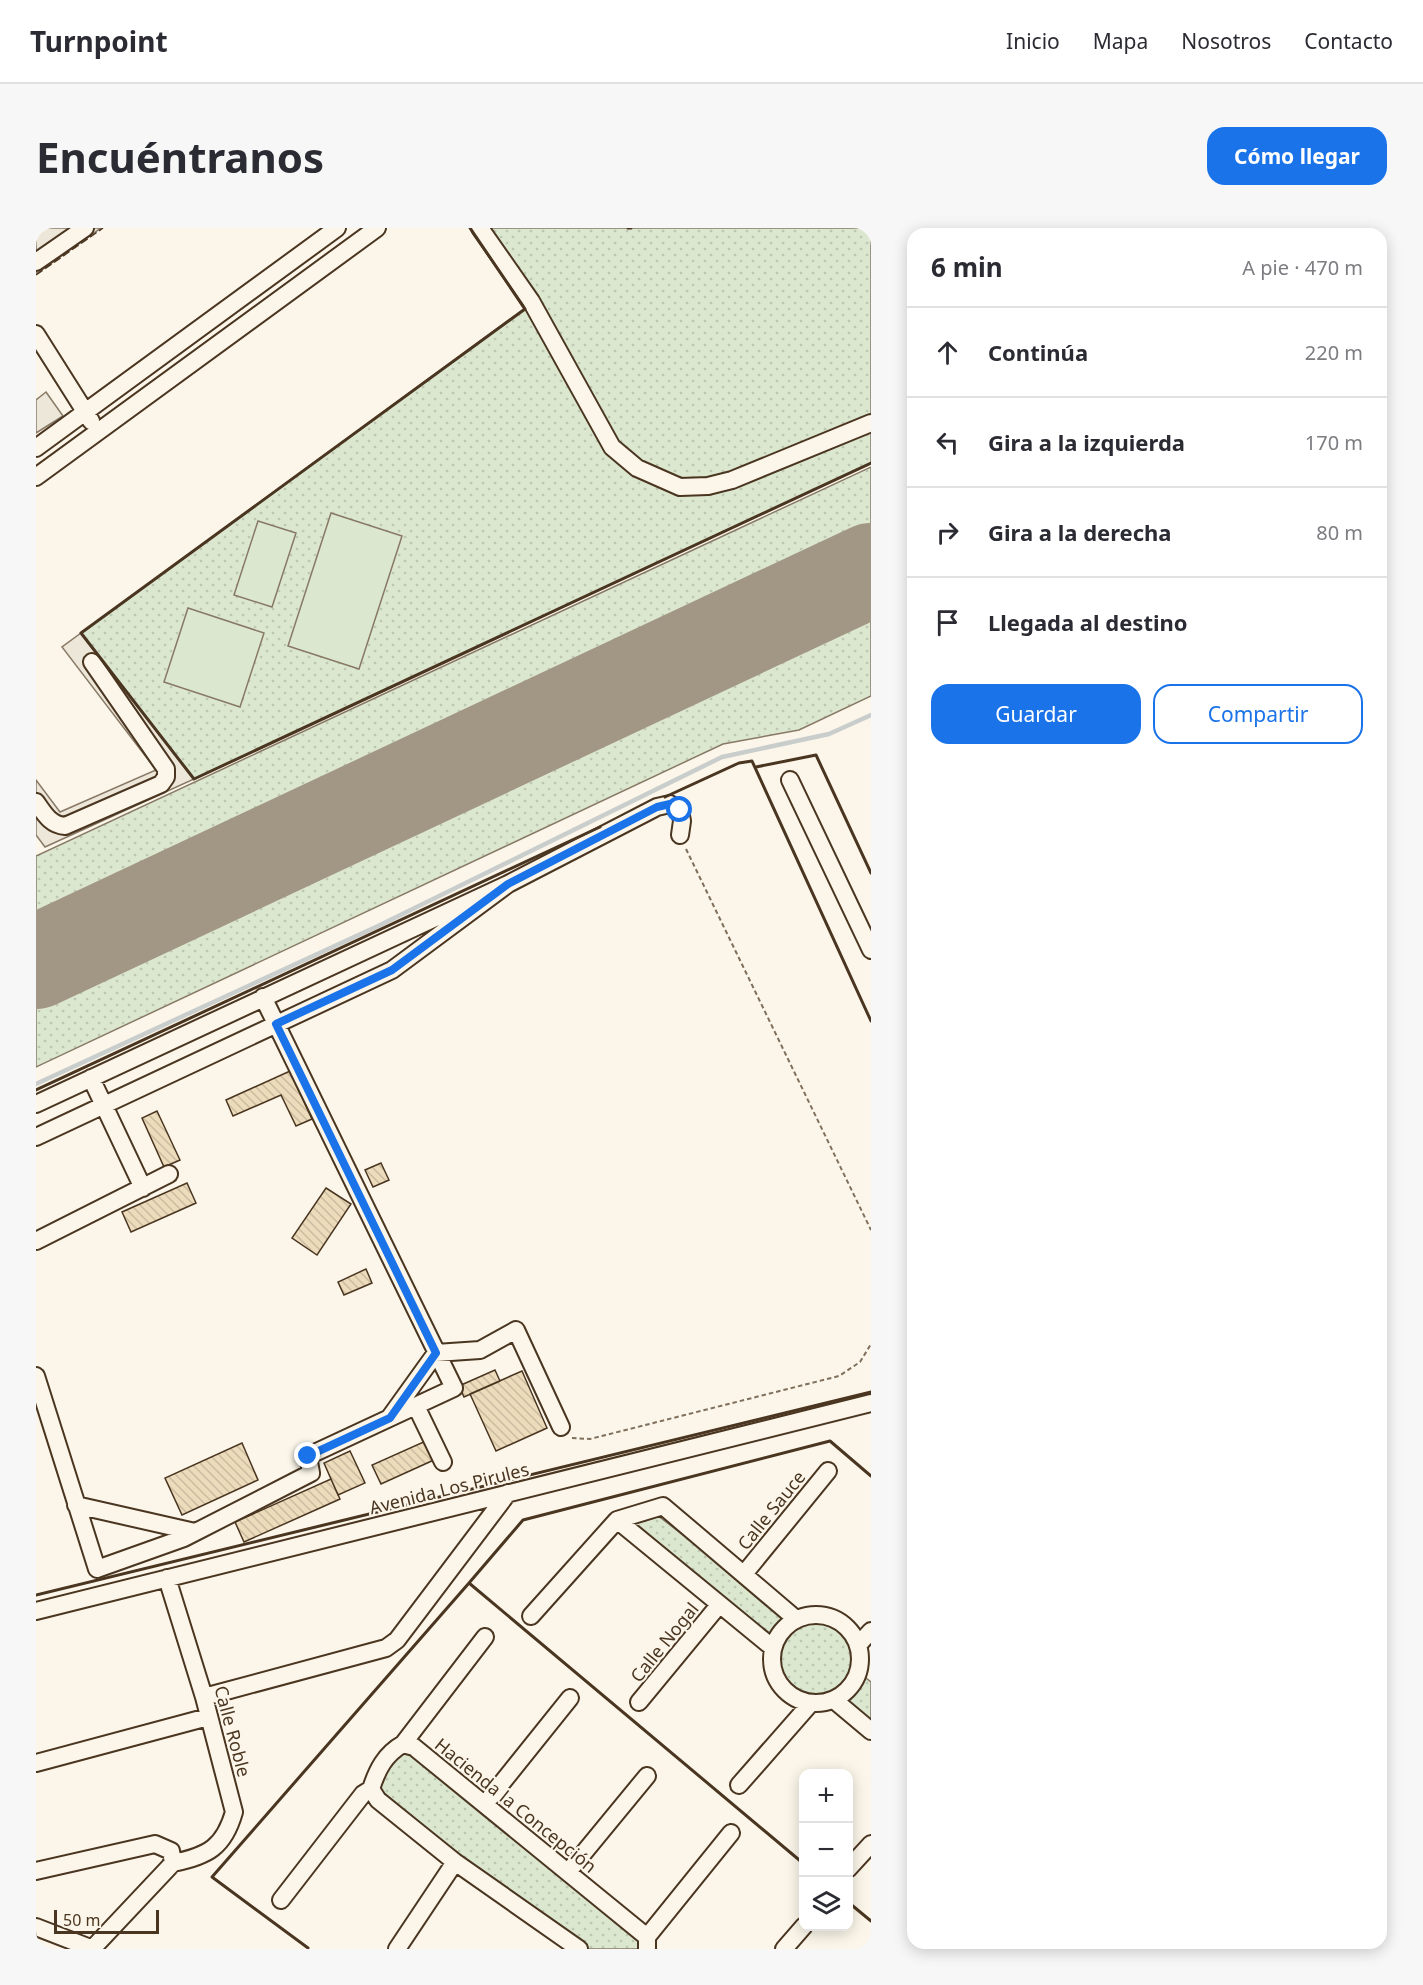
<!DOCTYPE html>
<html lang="es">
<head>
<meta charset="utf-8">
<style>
  :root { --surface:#fff; --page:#f7f7f7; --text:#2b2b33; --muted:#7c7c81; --line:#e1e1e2; --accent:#1a73e8 }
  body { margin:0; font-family:"Noto Sans",sans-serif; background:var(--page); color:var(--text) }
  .controls { position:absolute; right:18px; bottom:18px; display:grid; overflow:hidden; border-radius:12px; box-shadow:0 3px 15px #0003 }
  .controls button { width:54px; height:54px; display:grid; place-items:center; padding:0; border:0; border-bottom:2px solid var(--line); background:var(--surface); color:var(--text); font:30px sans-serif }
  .scale { position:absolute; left:18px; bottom:15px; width:105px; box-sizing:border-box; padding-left:6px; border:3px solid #4a3520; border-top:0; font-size:16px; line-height:21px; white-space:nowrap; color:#4a3520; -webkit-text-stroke:4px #fbf6e9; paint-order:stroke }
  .stop { position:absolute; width:18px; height:18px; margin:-14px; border:4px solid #1a73e8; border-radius:50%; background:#fff }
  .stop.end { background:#1a73e8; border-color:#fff; box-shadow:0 2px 6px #0008 }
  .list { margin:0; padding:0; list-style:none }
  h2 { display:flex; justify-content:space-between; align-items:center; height:78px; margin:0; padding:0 24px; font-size:26px }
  h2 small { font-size:20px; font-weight:400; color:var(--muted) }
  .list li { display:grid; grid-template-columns:39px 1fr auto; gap:18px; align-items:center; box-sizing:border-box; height:90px; padding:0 24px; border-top:2px solid var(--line) }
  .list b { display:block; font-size:22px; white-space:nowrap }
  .list em { font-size:20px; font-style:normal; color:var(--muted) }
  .actions { display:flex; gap:12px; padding:18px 24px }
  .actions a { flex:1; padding:14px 0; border:2px solid var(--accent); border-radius:18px; text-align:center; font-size:21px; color:var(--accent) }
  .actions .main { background:var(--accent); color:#fff }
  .icon { flex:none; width:33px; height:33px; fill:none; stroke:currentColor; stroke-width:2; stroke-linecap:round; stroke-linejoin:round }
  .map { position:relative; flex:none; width:835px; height:1721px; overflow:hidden; border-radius:18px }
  header { display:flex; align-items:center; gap:36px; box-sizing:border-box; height:84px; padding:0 30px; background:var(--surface); border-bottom:2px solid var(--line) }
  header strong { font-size:28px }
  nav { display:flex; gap:33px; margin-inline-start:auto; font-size:21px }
  .intro { display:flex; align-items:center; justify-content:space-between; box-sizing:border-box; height:144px; padding:0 36px }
  h1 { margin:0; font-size:42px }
  .button { padding:15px 27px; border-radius:18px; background:var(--accent); color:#fff; font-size:21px; font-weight:700 }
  main { display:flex; gap:36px; padding:0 36px }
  aside { flex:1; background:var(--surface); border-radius:18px; box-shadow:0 3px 15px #0003 }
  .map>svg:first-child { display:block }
</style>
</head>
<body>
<header>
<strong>Turnpoint</strong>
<nav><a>Inicio</a><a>Mapa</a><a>Nosotros</a><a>Contacto</a></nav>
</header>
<div class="intro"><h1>Encuéntranos</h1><a class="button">Cómo llegar</a></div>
<main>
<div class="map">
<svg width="835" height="1721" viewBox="0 0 835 1721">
  <defs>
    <pattern id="grass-dots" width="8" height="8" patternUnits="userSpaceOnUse" patternTransform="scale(1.5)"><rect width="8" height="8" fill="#dce7d0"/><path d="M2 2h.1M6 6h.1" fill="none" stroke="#bec7b2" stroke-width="1.8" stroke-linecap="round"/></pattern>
    <pattern id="building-back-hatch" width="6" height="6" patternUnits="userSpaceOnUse" patternTransform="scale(1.5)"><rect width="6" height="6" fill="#ecdcbc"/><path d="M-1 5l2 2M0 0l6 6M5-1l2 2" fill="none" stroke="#ccbda1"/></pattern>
  </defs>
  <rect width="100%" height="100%" fill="#fbf6e9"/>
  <path fill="url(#grass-dots)" stroke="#887966" stroke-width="1.5" d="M434,0h401v235l-677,316 -113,-146 443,-324z
    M835,239v72l-835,392v-75z
    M835,373v95l-72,34 -76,14 -687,323v-75z
    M617,1284l135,103c42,-10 70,9 66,54l17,13v51l-42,-34c-8,1 -16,4 -24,4 -31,-1 -42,-32 -41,-58l-141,-124z
    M368,1518l241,193 -1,10h-63l-113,-85 -92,-78z"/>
  <path fill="#dce7d0" stroke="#887966" stroke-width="1.5" d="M295,285l71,23 -43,133 -71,-23z
    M222,293l38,12 -24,74 -38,-12z
    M152,380l76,25 -24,74 -76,-25z"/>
  <path fill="#ede7d9" stroke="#887966" stroke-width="1.5" d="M0,0h65l-65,46z
    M10,164l17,24 -27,17v-33z
    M45,405l113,146 -149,68 -9,-12v-55l24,32 96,-42 -94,-123z"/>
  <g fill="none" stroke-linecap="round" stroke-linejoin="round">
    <path stroke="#c9cecd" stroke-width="4.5" d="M0,856l342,-158 344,-169 107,-23 42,-19"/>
    <path stroke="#a29684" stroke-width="94" d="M0,734l835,-392"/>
  </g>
  <path fill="url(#building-back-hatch)" stroke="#4a3520" stroke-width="1.5" d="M254,843l22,48 -16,7 -15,-31 -48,21 -7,-16z
    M121,883l23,49 -16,7 -22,-49z
    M345,935l8,17 -16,7 -8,-17z
    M151,955l9,20 -65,29 -9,-20z
    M290,960l25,16 -34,51 -25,-17z
    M330,1041l6,14 -28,12 -6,-13z
    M459,1142l5,11 -36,16 -5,-11z
    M486,1143l25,57 -51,23 -26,-57z
    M392,1212l8,19 -55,25 -9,-19z
    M206,1215l16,37 -76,35 -17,-37z
    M314,1223l15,32 -27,12 -14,-32z
    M295,1251l9,20 -96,43 -9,-20z"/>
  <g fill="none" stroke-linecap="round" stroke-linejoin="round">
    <defs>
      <path id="minor" d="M444,0l51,73 81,146 25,21 43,19 28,-1 24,-6 139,-57
        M0,34l49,-34
        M0,106l55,87
        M0,220l301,-220
        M0,249l341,-249
        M754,552l81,170
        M0,574c8,11 14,23 29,24l96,-42 5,-7v-8l-74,-107
        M472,656l149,-77 13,-3 10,6 2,11 -2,14
        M55,850l52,110
        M0,876l472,-220 -116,86 -356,167
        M0,1013l133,-67
        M0,1148l61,193 87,-31 127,-65 -3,-17 146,-68 -191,-391
        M380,1178l27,56
        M354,1189l46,-64 44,-3 36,-20 45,97
        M40,1277l119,27
        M708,1346l84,-103
        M131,1350l37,119 30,115c-10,35 -26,44 -61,51
        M0,1383l835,-208
        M736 1431a44 44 0 1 1 88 0a44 44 0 1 1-88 0Z
        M495,1388l86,-96
        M822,1417l13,-14
        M737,1420l-156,-128 46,-14 133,113
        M168,1469l182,-49 11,-8 111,-147
        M798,1472l37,31
        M603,1474l80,-97
        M367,1516l82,-107
        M0,1535l172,-46
        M703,1557l72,-82
        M335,1561c6,-19 14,-35 32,-45l11,3 233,190v12
        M335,1561l7,11 77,62 124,87
        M449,1576l85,-106
        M812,1641l23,-25
        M0,1643l119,-27 16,7 2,12
        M532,1644l79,-96
        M245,1672l82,-106 8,-5
        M0,1699l57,22
        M611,1709l84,-104
        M56,1721l81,-86
        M361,1721l58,-87
        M748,1721l20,-23"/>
    </defs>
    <use href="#minor" stroke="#4a3520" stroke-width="20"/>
    <path stroke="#7f6f5c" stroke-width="2" stroke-dasharray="4.5 3" stroke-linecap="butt" d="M650,621l185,381
      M536,1210l18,1 249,-63 21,-14 11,-18"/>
    <use href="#minor" stroke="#fbf6e9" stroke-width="16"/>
    <path stroke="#4a3520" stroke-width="1.5" stroke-dasharray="8 3" stroke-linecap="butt" d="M0,47l67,-47"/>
    <path stroke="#4a3520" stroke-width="3" d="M434,0l55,81 -444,324 113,146 677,-316
      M592,0h3
      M720,539l60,-12 55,118
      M629,569l74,-34 13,-2 119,260
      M0,862l564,-263
      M433,1355l54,-63 307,-79 41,35
      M0,1367l835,-203
      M812,1674l23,19
      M272,1720l-96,-71 257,-294 335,281"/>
  </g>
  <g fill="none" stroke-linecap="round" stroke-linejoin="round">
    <path stroke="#1a73e8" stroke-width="8" d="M272,1228l82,-38 46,-65 -160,-329 116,-54 116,-86 149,-77 13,-3 10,6"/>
  </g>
  <g text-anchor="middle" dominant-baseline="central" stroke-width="4.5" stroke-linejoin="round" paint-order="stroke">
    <g font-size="18" fill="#4a3520" stroke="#fbf6e9">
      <text transform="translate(413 1260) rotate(-14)">Avenida Los Pirules</text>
      <text transform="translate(735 1282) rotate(-51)">Calle Sauce</text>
      <text transform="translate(628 1414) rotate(-51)">Calle Nogal</text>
      <text transform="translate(197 1503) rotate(75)">Calle Roble</text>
      <text transform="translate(480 1577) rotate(39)">Hacienda la Concepción</text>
    </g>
  </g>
</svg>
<div class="controls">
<button>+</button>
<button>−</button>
<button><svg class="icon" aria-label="layers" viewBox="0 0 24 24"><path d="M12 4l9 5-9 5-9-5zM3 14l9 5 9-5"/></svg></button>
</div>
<div class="scale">50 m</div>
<div class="stop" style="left:644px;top:582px"></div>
<div class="stop end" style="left:272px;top:1228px"></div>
</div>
<aside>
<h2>6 min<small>A pie · 470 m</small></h2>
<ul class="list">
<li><svg class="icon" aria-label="ahead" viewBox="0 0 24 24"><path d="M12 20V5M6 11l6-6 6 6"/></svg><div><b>Continúa</b></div><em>220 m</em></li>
<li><svg class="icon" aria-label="left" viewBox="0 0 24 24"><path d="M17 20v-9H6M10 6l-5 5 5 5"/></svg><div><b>Gira a la izquierda</b></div><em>170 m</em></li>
<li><svg class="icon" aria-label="right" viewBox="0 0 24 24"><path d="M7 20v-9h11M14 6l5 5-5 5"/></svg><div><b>Gira a la derecha</b></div><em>80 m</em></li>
<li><svg class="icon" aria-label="arrive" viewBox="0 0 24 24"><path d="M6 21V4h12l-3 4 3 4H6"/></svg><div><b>Llegada al destino</b></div></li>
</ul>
<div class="actions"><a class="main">Guardar</a><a>Compartir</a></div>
</aside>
</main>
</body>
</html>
